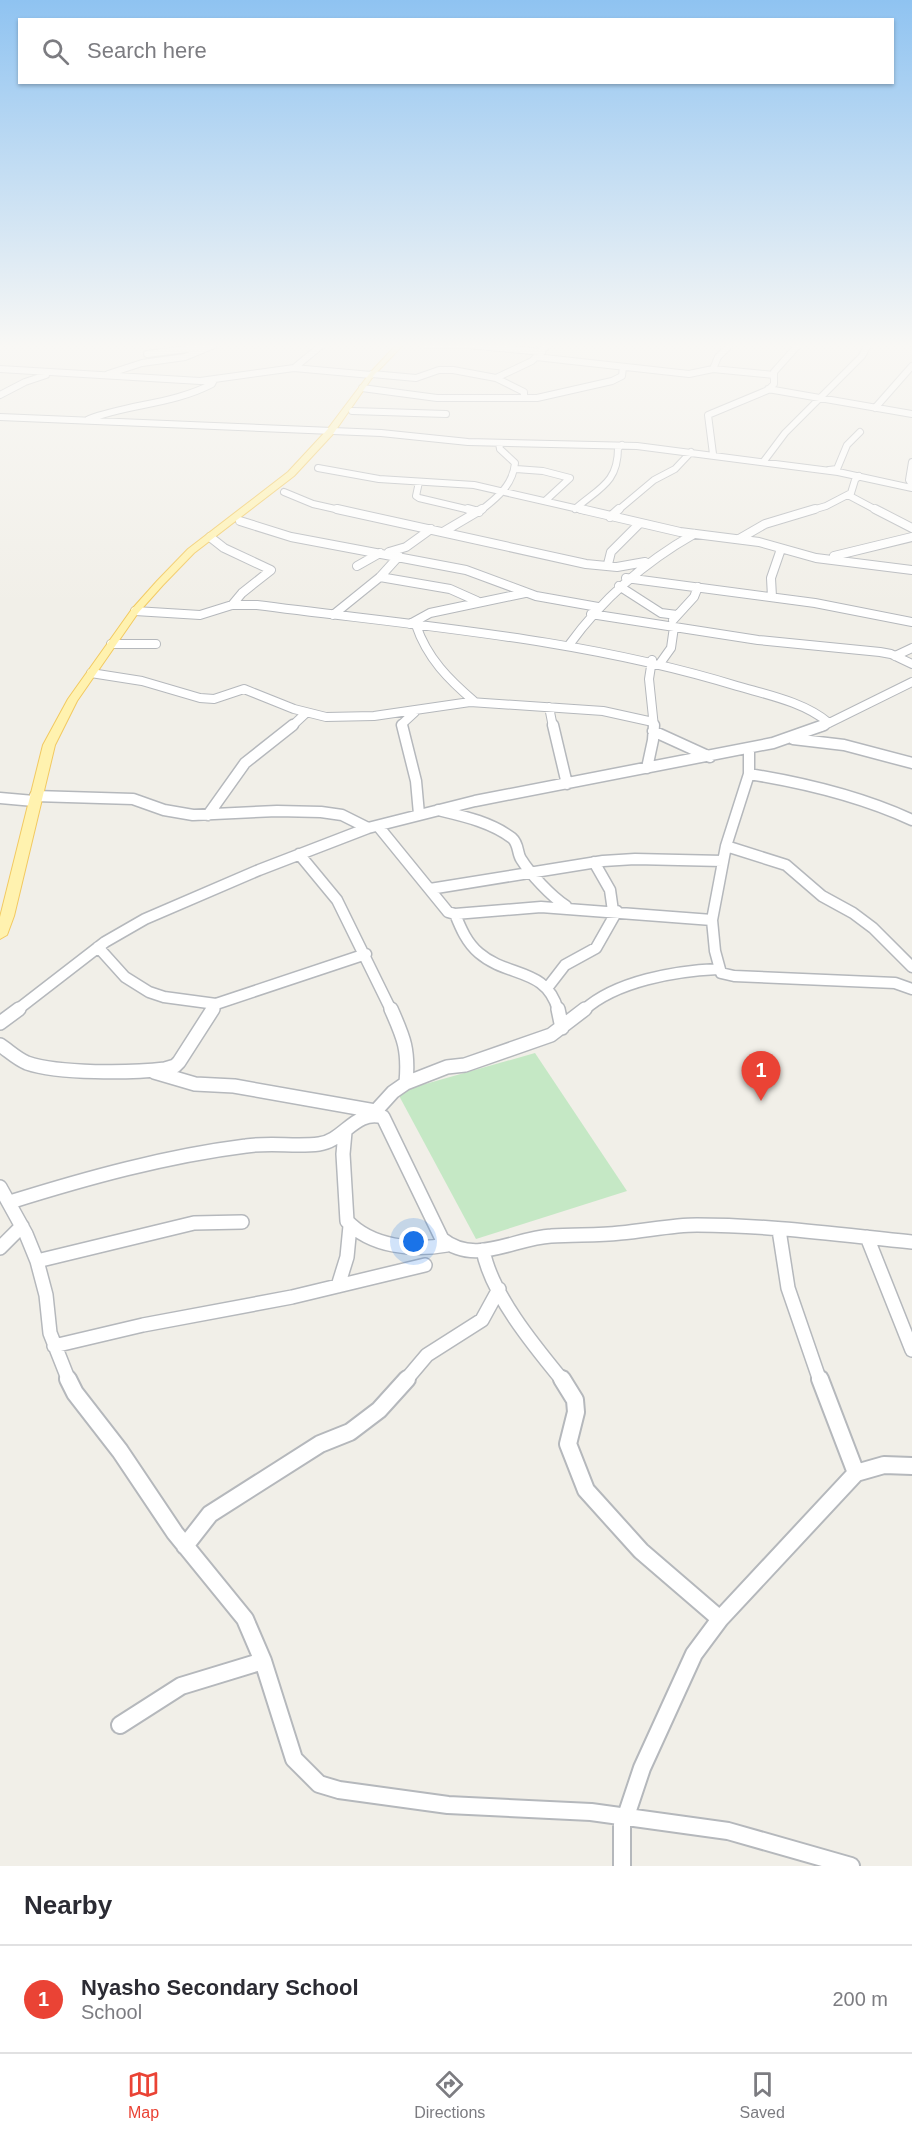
<!DOCTYPE html>
<html lang="en">
<head>
<meta charset="utf-8">
<style>
  :root { --surface:#fff; --page:#f2f2f3; --text:#2b2b33; --muted:#7c7c81; --line:#e1e1e2; --accent:#ea4335 }
  body { margin:0; font-family:Helvetica,sans-serif; background:var(--page); color:var(--text) }
  .you { position:absolute; left:414px; top:1242px; width:21px; height:21px; margin:-15px; border:4px solid #fff; border-radius:50%; background:#1a73e8; box-shadow:0 0 0 9px #1a73e833 }
  .badge { display:grid; place-items:center; width:39px; height:39px; border-radius:50%; background:var(--accent); color:#fff; font-size:20px; font-weight:700 }
  .pin { position:absolute; translate:-50% -50px; filter:drop-shadow(0 2px 3px #0008) }
  .pin::after { content:''; position:absolute; top:32px; width:21px; height:18px; background:inherit; clip-path:polygon(0 0,100% 0,50% 100%) }
  .list { margin:0; padding:0; list-style:none }
  h2 { display:flex; justify-content:space-between; align-items:center; height:78px; margin:0; padding:0 24px; font-size:26px }
  h2 small { font-size:20px; font-weight:400; color:var(--muted) }
  .list li { display:grid; grid-template-columns:39px 1fr auto; gap:18px; align-items:center; box-sizing:border-box; height:108px; padding:0 24px; border-top:2px solid var(--line) }
  .list b { display:block; font-size:22px; white-space:nowrap }
  .list p { margin:0; font-size:20px; white-space:nowrap; color:var(--muted) }
  .list em { font-size:20px; font-style:normal; color:var(--muted) }
  .icon { flex:none; width:33px; height:33px; fill:none; stroke:currentColor; stroke-width:2; stroke-linecap:round; stroke-linejoin:round }
  .map { position:relative; flex:none; width:912px; height:1866px; overflow:hidden }
  .search { position:absolute; background:var(--surface); box-shadow:0 2px 4px #0004; left:18px; right:18px; top:18px; height:66px; display:flex; align-items:center; gap:15px; box-sizing:border-box; padding:0 21px; border-radius:0px; color:var(--muted); font-size:22px }
  .sheet { height:186px; background:var(--surface) }
  nav { display:flex; justify-content:space-around; align-items:center; box-sizing:border-box; height:84px; border-top:2px solid var(--line); background:var(--surface); font-size:16px; color:var(--muted) }
  nav a { display:grid; justify-items:center; gap:3px }
  nav .on { color:var(--accent) }
  .map>svg:first-child { display:block }
</style>
</head>
<body>
<div class="map">
<svg width="912" height="1866" viewBox="0 0 912 1866">
  <rect width="100%" height="100%" fill="#f1efe8"/>
  <path fill="#c5e8c5" d="M535,1053l92,138 -151,48 -79,-147z"/>
  <g fill="none" stroke-linecap="round" stroke-linejoin="round">
    <defs>
      <path id="minor-far4" d="M427,345h41l74,7
        M147,354l56,-7
        M536,357l153,17 24,-5 61,6
        M294,368l28,-23
        M0,369l200,12 94,-13 77,7
        M713,369l5,-12 12,-12
        M108,374l34,-11 43,-6 29,-12
        M372,374l44,4 23,-8h14l43,8 28,14v5
        M496,378l36,-17 16,-16
        M362,388l75,10h100l75,-17 10,-5 1,-9
        M768,389l144,25
        M0,395l25,-13 21,-7
        M875,408l37,-42
        M352,411l94,3
        M0,417l381,16 87,9 169,4 201,26 74,16
        M89,419c40,-15 85,-15 123,-35l2,-4
        M713,454l-5,-39 60,-25 6,-6v-12l24,-27
        M764,461l21,-28 77,-77 6,-11
        M912,462l-3,18 3,5
        M318,468l61,11 95,6 113,26
        M516,469l27,2 27,7 -25,23
        M829,470l8,-1 10,-24 13,-13
        M419,482l-3,14 3,2 55,13
        M284,492l29,12 31,7
        M848,495l30,16
        M575,509c24,-21 43,-26 43,-61l4,-3
        M480,511c17,-13 33,-26 35,-48l-15,-14 -1,-6
        M617,511l37,-31 21,-11 16,-17
        M809,511l17,-5 25,-13 4,-13 4,-4"/>
      <path id="minor-far3" d="M337,509l249,55 31,3 28,-5
        M468,509l11,3
        M581,509l99,23 79,10 57,16 96,12
        M875,509l37,19
        M610,517l9,-8
        M240,521l51,16 175,33 70,26 62,11
        M443,532l39,-23
        M210,537l14,11 47,22 -29,23 -10,12
        M739,539l26,-15 50,-15
        M389,552l17,-5 25,-18
        M834,556l78,-19
        M357,566l23,-13
        M610,566l-2,-2 3,-12 29,-29
        M380,577l70,12 27,12
        M626,578l189,25 97,19
        M619,586l42,27 16,2
        M772,597l-1,-19 10,-29
        M135,611l65,4 32,-10h25c161,21 324,33 480,81 31,9 67,16 92,37
        M591,614l167,26 122,12 11,2 21,10
        M333,615l47,-38 19,-21
        M673,620l21,-23 4,-10
        M410,624l20,-11 95,-20
        M416,625c11,33 33,55 59,77
        M111,644h45
        M569,645c34,-47 74,-82 125,-111
        M895,656l17,-8
        M652,660l-3,19 5,48
        M661,662l10,-14 3,-21
        M91,673l51,8 58,17 14,1 30,-10 50,20 32,8 48,-1 96,-14 133,9 50,11
        M549,707l4,20
        M291,727l15,-14
        M402,727v-3l13,-12
        M821,727l91,-45"/>
      <path id="minor-far2" d="M402,725l14,56 3,33
        M553,725l14,59
        M653,731l57,26
        M793,739l51,6 68,18
        M749,748v26l-23,72 -14,74 3,31 6,22 13,3 161,7 17,6
        M647,768l6,-28 1,-15
        M749,774c56,9 111,22 163,46
        M35,796l98,3 31,11 29,5 84,-4 44,1 21,3 26,13
        M0,798l34,3
        M438,810c25,6 53,12 74,28 7,6 5,15 9,21 10,16 30,37 45,47
        M208,815l37,-52 48,-38
        M378,826l70,86 7,2 86,-7 171,13
        M726,846l60,19 36,31 31,17 20,15 39,39
        M299,854l38,46 54,110
        M594,862l16,28 3,21
        M430,889l173,-28 32,-2 88,2
        M455,914c6,15 12,29 24,39 29,25 67,14 79,57
        M98,947l27,30 24,15 15,5 52,7 150,-50
        M548,987l17,-22 31,-17 21,-37
        M17,1010l88,-68 40,-23 114,-49 109,-42 107,-27 298,-58 51,-18
        M212,1010l4,-6
        M584,1010c32,-29 91,-39 134,-41"/>
      <path id="minor-far1" d="M391,1009c13,29 18,41 15,74
        M558,1009l4,19
        M0,1023l19,-14
        M0,1045c9,6 17,14 27,18 32,11 104,10 138,6l10,-3 4,-4 34,-53
        M154,1072l41,12 39,2 141,25
        M373,1114l20,-22 13,-9 41,-16 18,-2 86,-30 34,-26
        M345,1132l-2,22 4,67c24,26 67,30 100,24
        M0,1187l26,47 11,27 9,34 4,38 19,48
        M10,1202c77,-24 156,-46 236,-56 25,-4 49,1 73,-2 25,-3 36,-35 64,-27l59,122c33,27 72,-1 109,-3 23,-2 46,0 69,-3 26,-2 51,-8 77,-8 72,0 144,10 215,17
        M779,1230l9,58 32,93
        M867,1237l45,113
        M0,1248l22,-22
        M483,1250c8,44 52,97 80,131
        M37,1261l157,-38 48,-1
        M338,1286l9,-29 3,-31
        M54,1346l89,-21 149,-28 133,-32
        M405,1381l22,-26 55,-35 17,-31"/>
      <path id="minor" d="M68,1379l7,14 45,58 55,82 70,86 18,42 31,98 25,25 20,6 109,15 143,7 137,19 123,35
        M562,1379l13,21 1,12 -8,32 18,46 55,61 79,68
        M820,1379l36,94
        M185,1546l25,-32 110,-70 30,-12 29,-22 28,-31
        M120,1725l61,-39 82,-25
        M622,1816v50
        M626,1816l16,-48 52,-114 26,-35 136,-146 28,-8 28,1"/>
      <path id="major" d="M396,345h7l-29,30 -41,59 -39,42 -100,77 -31,32 -25,28 -61,88 -22,44 -41,171 -7,19 -7,4v-22l43,-172 25,-46 64,-90 25,-28 31,-32 100,-77 39,-42 43,-57z"/>
    </defs>
    <use href="#minor-far4" stroke="#b5b8bc" stroke-width="8"/>
    <use href="#minor-far3" stroke="#b5b8bc" stroke-width="10"/>
    <use href="#minor-far2" stroke="#b5b8bc" stroke-width="13"/>
    <use href="#minor-far1" stroke="#b5b8bc" stroke-width="16"/>
    <use href="#minor" stroke="#b5b8bc" stroke-width="20"/>
    <use href="#major" stroke="#f2c960" stroke-width="2"/>
    <use href="#minor-far4" stroke="#fff" stroke-width="6"/>
    <use href="#minor-far3" stroke="#fff" stroke-width="8"/>
    <use href="#minor-far2" stroke="#fff" stroke-width="10"/>
    <use href="#minor-far1" stroke="#fff" stroke-width="13"/>
    <use href="#minor" stroke="#fff" stroke-width="16"/>
    <use href="#major" fill="#fff2af" fill-rule="evenodd"/>
  </g>
  <linearGradient id="sky" x2="0" y2="1"><stop stop-color="#8fc3f1"/><stop offset="0.57" stop-color="#f9f8f5"/><stop offset="1" stop-color="#f9f8f5" stop-opacity="0"/></linearGradient>
  <rect width="912" height="606" fill="url(#sky)"/>
</svg>
<div class="you"></div>
<div class="pin badge" style="left:761px;top:1101px">1</div>
<div class="search"><svg class="icon" aria-label="search" viewBox="0 0 24 24"><circle cx="10" cy="10" r="6"/><path d="M15 15l6 6"/></svg>Search here</div>
</div>
<section class="sheet">
<h2>Nearby<small></small></h2>
<ul class="list">
<li><span class="badge">1</span><div><b>Nyasho Secondary School</b><p>School</p></div><em>200 m</em></li>
</ul>
</section>
<nav>
<a class="on"><svg class="icon" aria-label="map" viewBox="0 0 24 24"><path d="M3 6l6-2 6 2 6-2v14l-6 2-6-2-6 2zM9 4v14M15 6v14"/></svg>Map</a>
<a><svg class="icon" aria-label="directions" viewBox="0 0 24 24"><path d="M12 3l9 9-9 9-9-9zM9 14v-3h6M13 9l2 2-2 2"/></svg>Directions</a>
<a><svg class="icon" aria-label="saved" viewBox="0 0 24 24"><path d="M7 4h10v16l-5-4-5 4z"/></svg>Saved</a>
</nav>
</body>
</html>
